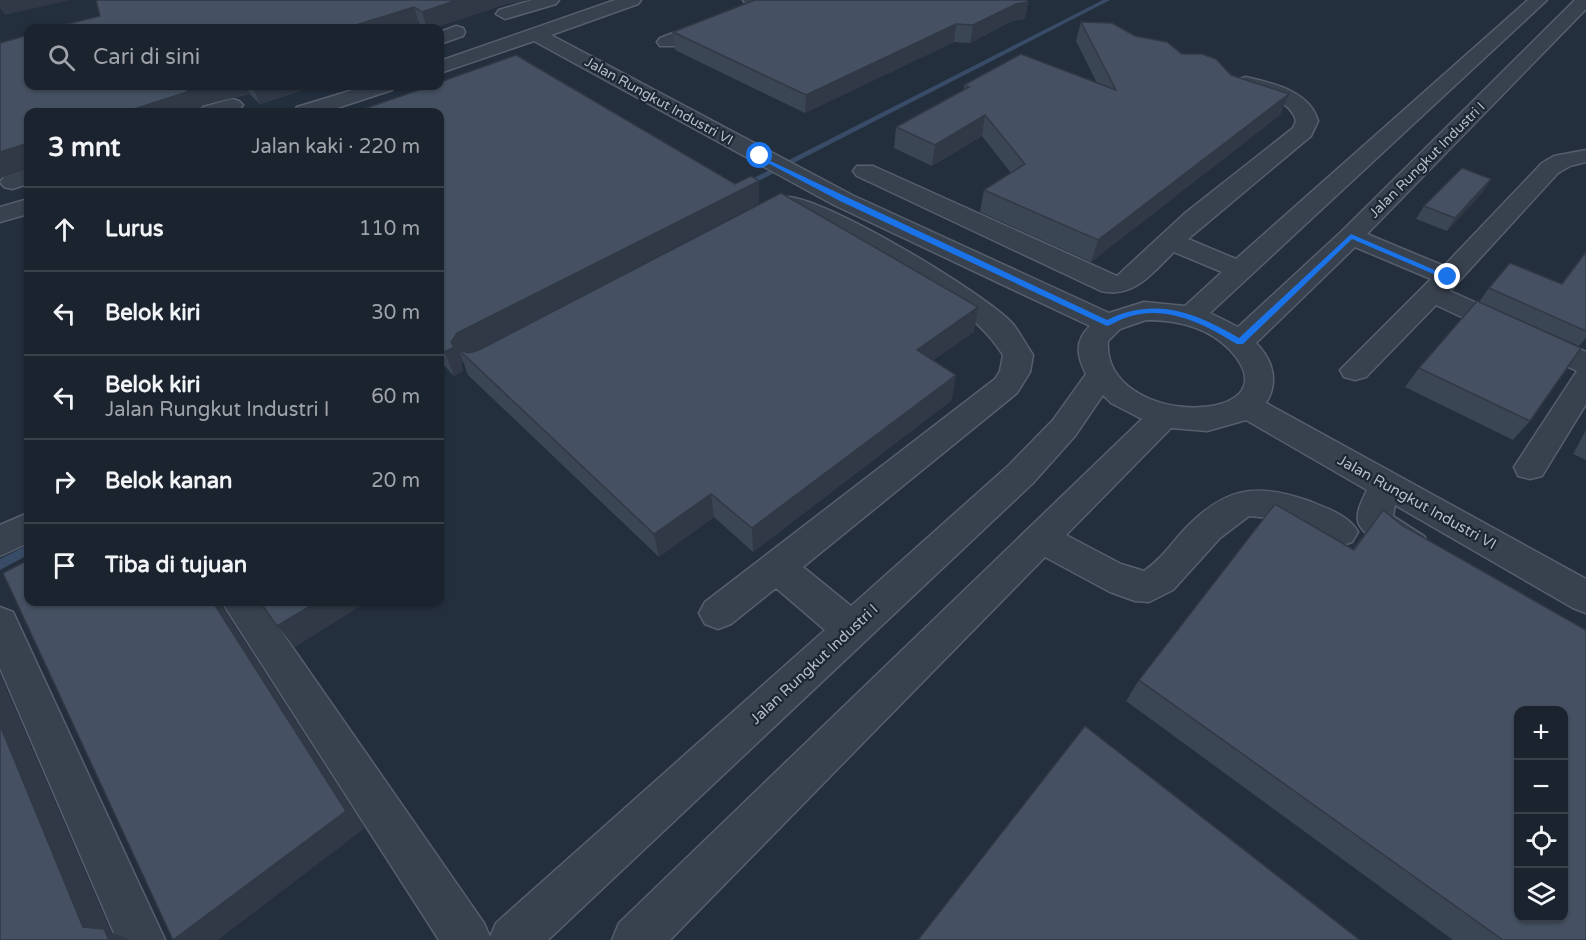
<!DOCTYPE html>
<html lang="id">
<head>
<meta charset="utf-8">
<style>
  :root { --surface:#1b232e; --page:#282f3a; --text:#f1f3f6; --muted:#a0a4aa; --line:#39404a }
  body { margin:0; font-family:"Varela Round",sans-serif; background:var(--page); color:var(--text) }
  .controls { position:absolute; right:18px; bottom:18px; display:grid; overflow:hidden; border-radius:12px; box-shadow:0 2px 4px #0004 }
  .controls button { width:54px; height:54px; display:grid; place-items:center; padding:0; border:0; border-bottom:2px solid var(--line); background:var(--surface); color:var(--text); font:30px sans-serif }
  .stop { position:absolute; width:18px; height:18px; margin:-14px; border:4px solid #1a73e8; border-radius:50%; background:#fff }
  .stop.end { background:#1a73e8; border-color:#fff; box-shadow:0 2px 6px #0008 }
  .list { margin:0; padding:0; list-style:none }
  h2 { display:flex; justify-content:space-between; align-items:center; height:78px; margin:0; padding:0 24px; font-size:26px }
  h2 small { font-size:20px; font-weight:400; color:var(--muted) }
  .list li { display:grid; grid-template-columns:39px 1fr auto; gap:18px; align-items:center; box-sizing:border-box; height:84px; padding:0 24px; border-top:2px solid var(--line) }
  .list b { display:block; font-size:22px; white-space:nowrap }
  .list p { margin:0; font-size:20px; white-space:nowrap; color:var(--muted) }
  .list em { font-size:20px; font-style:normal; color:var(--muted) }
  .icon { flex:none; width:33px; height:33px; fill:none; stroke:currentColor; stroke-width:2; stroke-linecap:round; stroke-linejoin:round }
  .map { position:relative; flex:none; width:1586px; height:940px; overflow:hidden }
  .search { position:absolute; background:var(--surface); box-shadow:0 2px 4px #0004; left:24px; top:24px; width:420px; height:66px; display:flex; align-items:center; gap:15px; box-sizing:border-box; padding:0 21px; border-radius:12px; color:var(--muted); font-size:22px }
  .panel { position:absolute; background:var(--surface); box-shadow:0 2px 4px #0004; left:24px; top:108px; width:420px; height:498px; border-radius:12px }
  .map>svg:first-child { display:block }
</style>
</head>
<body>
<div class="map">
<svg width="1586" height="940" viewBox="0 0 1586 940">
  <rect width="100%" height="100%" fill="#242f3e"/>
  <g fill="none" stroke-linecap="round" stroke-linejoin="round">
    <path fill="#394c67" fill-rule="evenodd" d="M1103,0h7l-363,187 -7,-2z
      M28,545v10l-28,15v-11z"/>
    <defs>
      <path id="minor" d="M532,0h27l-3,4 -51,15 -9,-5 3,-4z
        M615,0h26l-3,4 -87,31 301,160 257,118 35,-11 41,4 37,-34 -48,-20c-21,20 -40,47 -73,39l-244,-115 -4,-5 4,-5h16l244,110 67,-62 109,-86 3,-7c-5,-22 -38,-28 -57,-34l-3,-4 3,-4 7,-2c26,6 64,14 72,44l-7,15 -123,103 48,20 292,-259h19l-337,313 28,14 104,-96 233,-231h11v9l-219,225 77,32 98,-103 12,-7 32,-6v12l-16,4 -12,7 -108,118 136,61v52l-44,72 -12,3 -12,-3 -4,-9 63,-96 -141,-66 -70,72 -11,3 -11,-3 -4,-7 91,-91 -76,-32 -99,96c17,17 23,39 10,60l320,176v34l-13,-5 -178,-103 -2,11 31,20 5,10 -5,10c-4,2 -10,4 -14,4 -11,-1 -51,-27 -52,-39 -2,-10 5,-22 9,-31l-121,-70 -39,11 -36,-3 -105,107 55,29 23,7c15,-10 26,-25 38,-39 40,-43 71,-51 127,-31 17,7 40,14 49,31l-6,10 -12,4 -59,-27 -32,-3 -29,22 -47,52 -24,12 -14,-1 -25,-9 -65,-35 -375,383h-58l7,-17 523,-504 -31,-16 -8,-8 -28,41 -42,47 -485,457h-109l-217,-338h39l223,321 6,14 6,-14 329,-293 -49,-42 -45,36 -13,5 -13,-5 -6,-11 6,-11 290,-223 5,-8 3,-16c-36,-58 -132,-102 -191,-137l-23,-6 -26,9 -9,-2 -3,-5c5,-8 25,-17 36,-17 38,0 199,97 226,127 7,9 13,21 20,31l-3,17 -13,21 -214,174 48,39 158,-141 44,-45 33,-46c-9,-18 -12,-33 4,-48l-256,-121 -300,-164 -94,32v-12zM1146,320c31,0 62,7 84,30 70,76 -128,80 -122,-9l12,-12z
        M743,0h20l5,6 -3,4 -91,36h-14l-3,-4 3,-4 87,-33z
        M456,26l7,2 2,4 -2,4 -23,8v-12z
        M366,86h29l-3,4 -67,22h-31l3,-5z
        M232,99l7,2 4,4c-8,11 -31,8 -43,7l3,-5z
        M28,169v15l-16,5 -8,-2 -4,-5 4,-5z
        M28,199v15l-28,8v-15z
        M28,513v30l-28,13v-31z
        M0,607l13,5 152,328h-48l-117,-272z"/>
    </defs>
    <use href="#minor" stroke="#565f6c" stroke-width="3"/>
    <use href="#minor" fill="#38414e" fill-rule="evenodd"/>
  </g>
  <path fill="#3b4654" d="M96,0h433l-23,4 -72,24h-10l-4,-2 -8,2h-360l48,-12z
    M1028,2l-3,17 -13,2 -42,22 -16,-1 -149,71 -130,-63 -2,-18z
    M1081,22l54,14 47,18 49,21 58,19 -9,21 -189,147 -111,-50 4,-22 27,-17 -29,-37 -50,30 -38,-18 2,-21 68,-37v-5l133,-2 -21,-42z
    M0,43l28,43h288l-56,18 -10,-10 -48,11 -4,7h-170v57l-28,9z
    M440,112l295,72 24,-3v22l-283,148 498,-19 -41,28 19,40 -199,152 -39,-35 -55,40 -191,-182 -5,-14 -2,3 2,7 -9,5 -14,-15z
    M1483,192l-36,39 -31,-12 8,-13z
    M1586,251v87l-7,8 -100,-44 10,-14 72,-4z
    M1419,368l111,53 -17,19 -108,-53z
    M1586,430v30l-13,-6z
    M1383,510l203,430h-133l-327,-239 13,-21 214,-131z"/>
  <path fill="#303945" d="M0,0h71l-66,15 -5,-7z
    M457,0h72l-23,4 -72,24h-7l-5,-16z
    M1028,2l-3,17 -13,2 -42,22 3,-18 43,-21z
    M414,7l6,19 -8,2h-66z
    M956,24l-2,18 -149,71 1,-18z
    M191,86h55l4,8 -48,11 -5,7h-72z
    M252,86h64l-56,18z
    M1289,94l-9,21 -189,147 7,-22z
    M985,115l-3,21 -50,30 3,-21z
    M28,143v26l-28,9v-26z
    M1491,179l-8,13 -36,39 8,-13z
    M759,181v22l-293,153 -7,-6 4,11 -2,3 2,7 -9,5 -9,-24 12,-19z
    M978,307l-4,25 -61,42 4,-24z
    M956,375l-4,25 -199,152 -1,-24z
    M711,494l3,23 -55,40 -5,-23z
    M213,602h8l-1,1 145,225 -147,112h-44z
    M317,602h50l-72,45 -18,-21z
    M0,674l111,258 19,8h-21l-26,-13 -83,-202z"/>
  <path fill="#455162" stroke="#303945" stroke-width="1.5" fill-rule="evenodd" d="M96,0h361l-35,12 -8,-5 -68,21h-294l48,-12z
    M755,0h272l1,2 -12,2 -43,21 -17,-1 -150,71 -133,-63z
    M1081,22l31,1 23,13 32,6 15,12h20l14,5 15,16 58,19 -191,146 -114,-50 41,-26 -40,-49 -50,30 -39,-18 73,-40 -5,-2 57,-31 95,36z
    M28,35v51h163l-4,6 -62,20h-97v31l-28,9v-109z
    M516,55l219,129 16,-8 8,5 -302,152 -6,9 3,5 -9,5 -5,-5v-235h-85l75,-26h10v-4z
    M1462,168l29,11 -36,39 -31,-12z
    M781,193l197,114 -61,43 39,25 -204,153 -41,-34 -57,40 -195,-184 10,3 10,-3z
    M28,230v9l-4,-7z
    M1586,252v79l-97,-43 21,-25 52,21z
    M1477,301l104,47 -51,73 -111,-53z
    M1275,504l79,46 29,-40 20,16 183,104v310h-83l-364,-260zM1518,711h45v207h-45z
    M28,560v42h185l133,209 -173,129 -170,-367z
    M260,602h57l-40,24z
    M0,725l83,202 21,2 5,11h-109z
    M1085,726l275,214h-442z"/>
  <path fill="#1a73e8" d="M758,155l349,165c48,-24 90,-7 132,18l112,-104 100,43 -6,2 -93,-40 -109,105h-6c-33,-20 -72,-41 -112,-26 -6,2 -12,6 -18,8l-267,-125 -82,-43z"/>
  <g text-anchor="middle" dominant-baseline="central" stroke-width="4.5" stroke-linejoin="round" paint-order="stroke">
    <g font-size="14" fill="#b4bcc9" stroke="#1d2633">
      <text transform="translate(659 101) rotate(29)">Jalan Rungkut Industri VI</text>
      <text transform="translate(1427 160) rotate(-45)">Jalan Rungkut Industri I</text>
    </g>
    <g font-size="15" fill="#b4bcc9" stroke="#1d2633">
      <text transform="translate(1417 502) rotate(29)">Jalan Rungkut Industri VI</text>
      <text transform="translate(814 664) rotate(-43)">Jalan Rungkut Industri I</text>
    </g>
  </g>
</svg>
<div class="controls">
<button>+</button>
<button>−</button>
<button><svg class="icon" aria-label="locate" viewBox="0 0 24 24"><circle cx="12" cy="12" r="6"/><path d="M12 2v4M12 18v4M2 12h4M18 12h4"/></svg></button>
<button><svg class="icon" aria-label="layers" viewBox="0 0 24 24"><path d="M12 4l9 5-9 5-9-5zM3 14l9 5 9-5"/></svg></button>
</div>
<div class="stop" style="left:760px;top:156px"></div>
<div class="stop end" style="left:1448px;top:277px"></div>
<div class="search"><svg class="icon" aria-label="search" viewBox="0 0 24 24"><circle cx="10" cy="10" r="6"/><path d="M15 15l6 6"/></svg>Cari di sini</div>
<section class="panel">
<h2>3 mnt<small>Jalan kaki · 220 m</small></h2>
<ul class="list">
<li><svg class="icon" aria-label="ahead" viewBox="0 0 24 24"><path d="M12 20V5M6 11l6-6 6 6"/></svg><div><b>Lurus</b></div><em>110 m</em></li>
<li><svg class="icon" aria-label="left" viewBox="0 0 24 24"><path d="M17 20v-9H6M10 6l-5 5 5 5"/></svg><div><b>Belok kiri</b></div><em>30 m</em></li>
<li><svg class="icon" aria-label="left" viewBox="0 0 24 24"><path d="M17 20v-9H6M10 6l-5 5 5 5"/></svg><div><b>Belok kiri</b><p>Jalan Rungkut Industri I</p></div><em>60 m</em></li>
<li><svg class="icon" aria-label="right" viewBox="0 0 24 24"><path d="M7 20v-9h11M14 6l5 5-5 5"/></svg><div><b>Belok kanan</b></div><em>20 m</em></li>
<li><svg class="icon" aria-label="arrive" viewBox="0 0 24 24"><path d="M6 21V4h12l-3 4 3 4H6"/></svg><div><b>Tiba di tujuan</b></div></li>
</ul>
</section>
</div>
</body>
</html>
